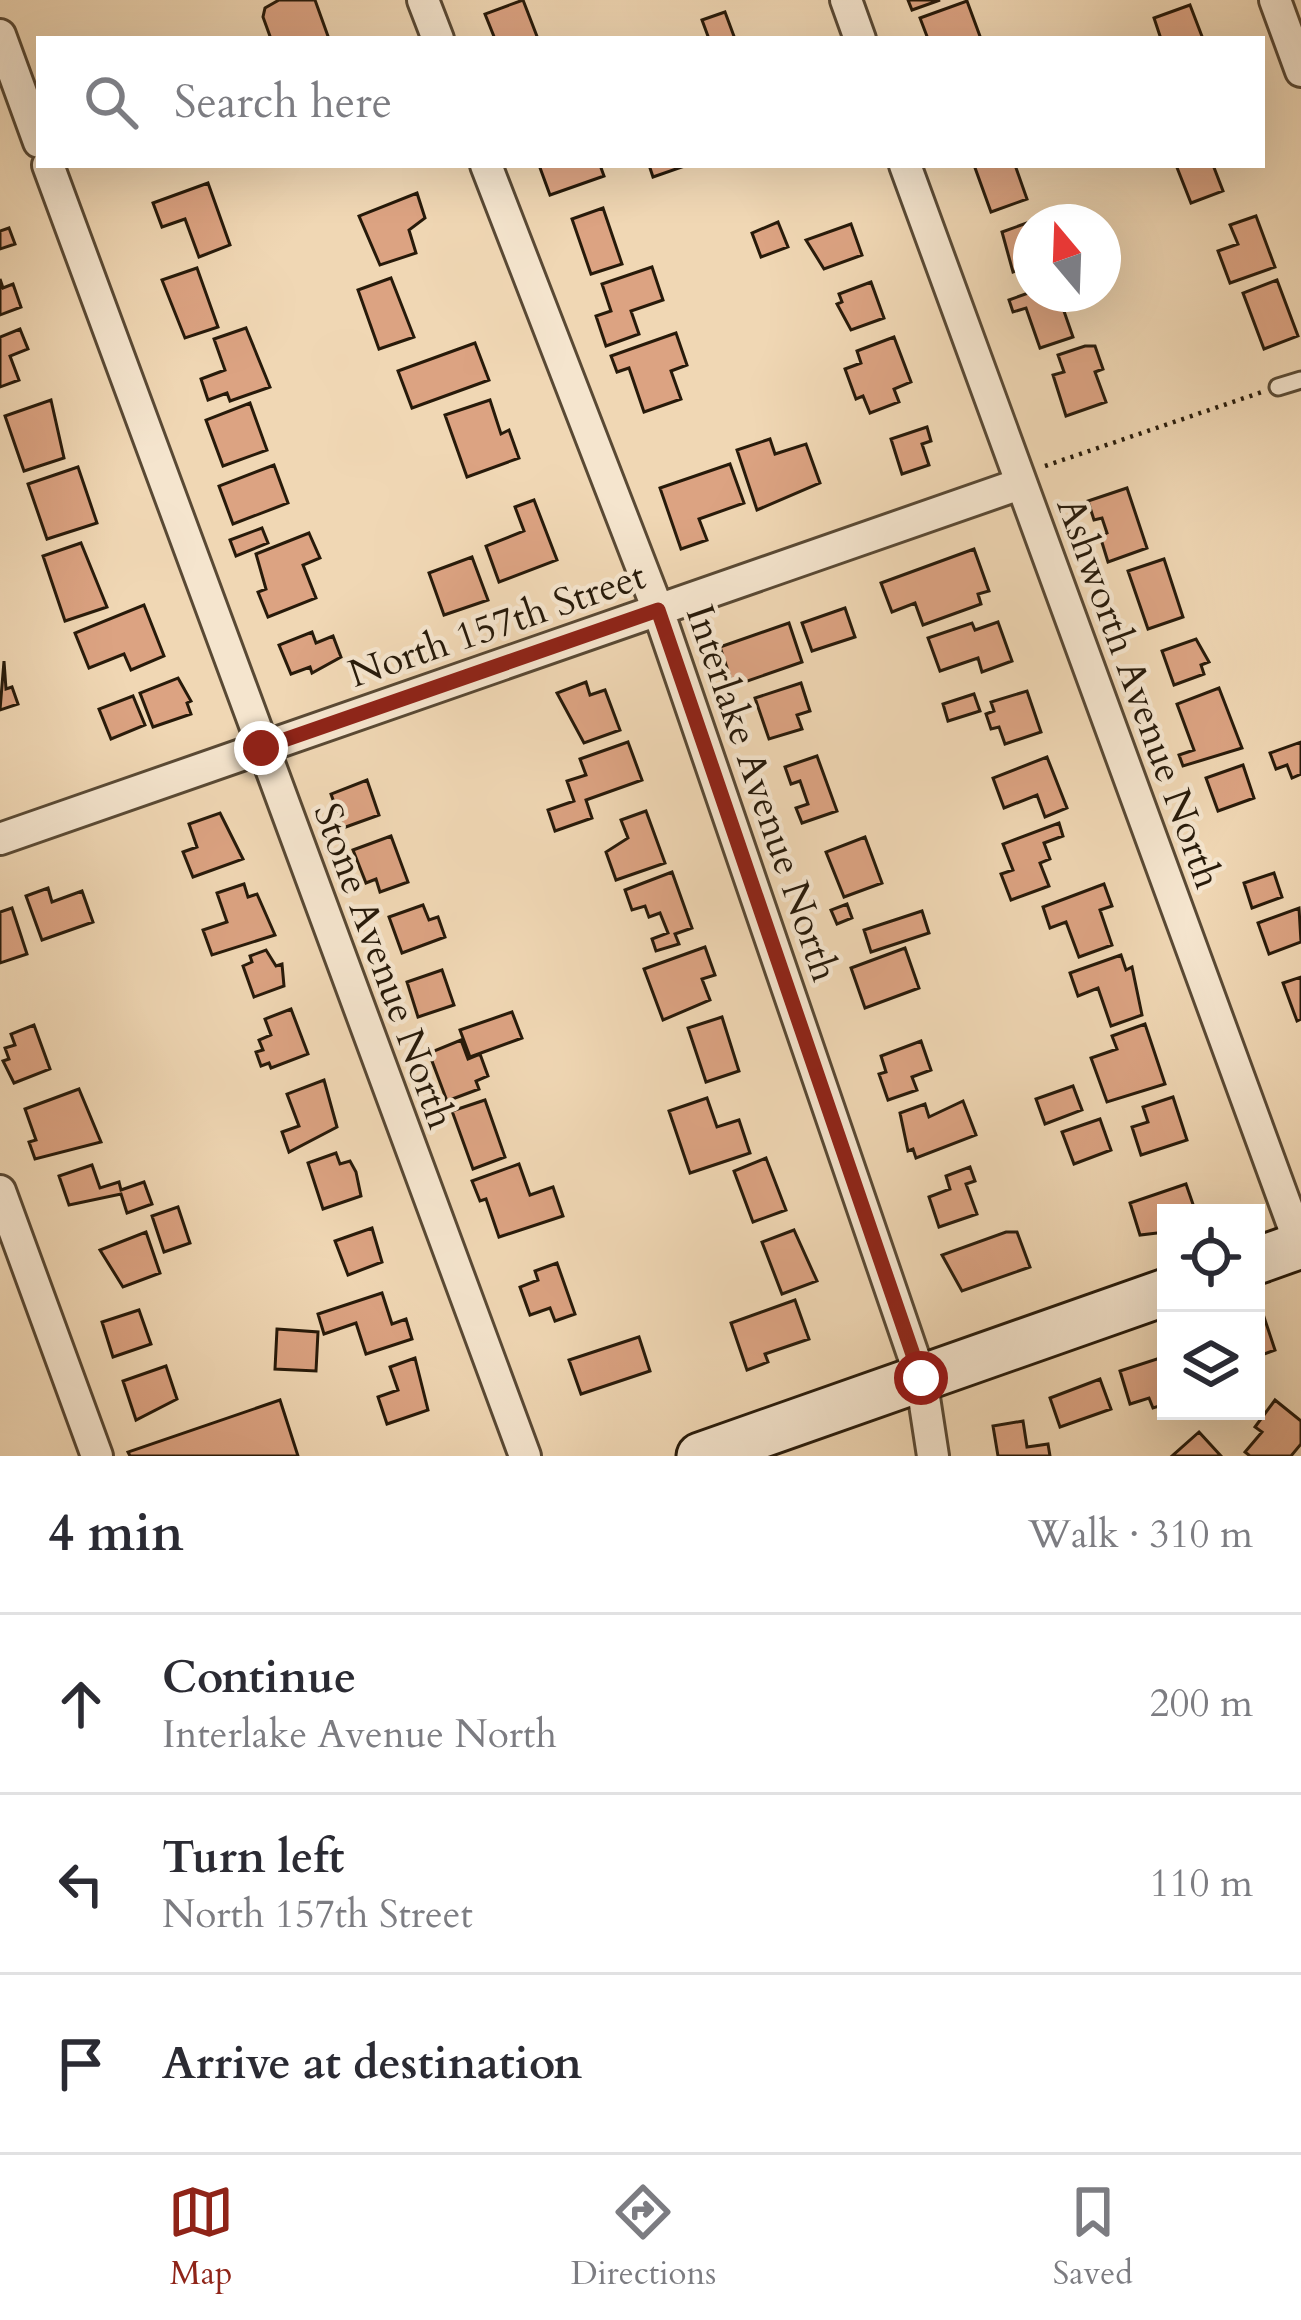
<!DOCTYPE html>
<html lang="en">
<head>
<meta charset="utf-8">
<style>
  :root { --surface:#fff; --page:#f2f2f3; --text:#2b2b33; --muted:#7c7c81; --line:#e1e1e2; --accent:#8f2418 }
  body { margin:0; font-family:Cardo,serif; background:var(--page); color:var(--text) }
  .controls { position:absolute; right:36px; bottom:36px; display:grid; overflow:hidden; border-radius:0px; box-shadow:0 12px 48px #0002 }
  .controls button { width:108px; height:108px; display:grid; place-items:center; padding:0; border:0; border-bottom:3px solid var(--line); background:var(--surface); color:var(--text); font:60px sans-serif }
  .compass { position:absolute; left:1013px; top:204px; width:108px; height:108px; border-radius:50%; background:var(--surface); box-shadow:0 12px 48px #0002; rotate:341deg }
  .stop { position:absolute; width:36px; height:36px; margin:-27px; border:9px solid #8f2418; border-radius:50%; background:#fff }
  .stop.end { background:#8f2418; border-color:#fff; box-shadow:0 3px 12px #0008 }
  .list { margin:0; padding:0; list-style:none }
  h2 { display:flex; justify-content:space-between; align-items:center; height:156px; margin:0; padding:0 48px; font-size:51px }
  h2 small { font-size:39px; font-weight:400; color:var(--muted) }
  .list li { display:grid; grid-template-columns:78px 1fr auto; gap:36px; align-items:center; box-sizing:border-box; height:180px; padding:0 48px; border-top:3px solid var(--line) }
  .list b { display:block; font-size:45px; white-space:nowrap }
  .list p { margin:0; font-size:39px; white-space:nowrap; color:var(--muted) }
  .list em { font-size:39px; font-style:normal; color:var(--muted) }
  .icon { flex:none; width:66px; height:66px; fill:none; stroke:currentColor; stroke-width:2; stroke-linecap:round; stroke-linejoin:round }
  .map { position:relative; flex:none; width:1301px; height:1456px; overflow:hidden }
  .search { position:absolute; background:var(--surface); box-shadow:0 12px 48px #0002; left:36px; right:36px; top:36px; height:132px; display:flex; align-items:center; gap:30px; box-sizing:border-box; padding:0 42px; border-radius:0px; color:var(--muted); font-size:45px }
  .sheet { height:696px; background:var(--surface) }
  nav { display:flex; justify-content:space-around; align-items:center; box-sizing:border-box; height:168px; border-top:3px solid var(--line); background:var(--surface); font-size:33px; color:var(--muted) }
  nav a { display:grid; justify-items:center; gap:6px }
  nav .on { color:var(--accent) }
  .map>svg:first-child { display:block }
</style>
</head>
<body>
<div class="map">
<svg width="1301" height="1456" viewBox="0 0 1301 1456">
  <rect width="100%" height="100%" fill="#f0d7b4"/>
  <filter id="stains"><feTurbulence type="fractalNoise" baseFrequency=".00167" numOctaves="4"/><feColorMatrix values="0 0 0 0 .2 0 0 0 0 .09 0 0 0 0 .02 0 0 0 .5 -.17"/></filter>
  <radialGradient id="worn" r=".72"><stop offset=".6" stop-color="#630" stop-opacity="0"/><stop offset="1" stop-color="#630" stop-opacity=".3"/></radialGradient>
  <path fill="#dca382" stroke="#271a0a" stroke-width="3" d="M279,0h36l14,39h-58l-8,-22 2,-9z
    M523,0l15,39h-43l-10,-25z
    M908,0h32l-28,10z
    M967,1l14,38h-53l-8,-21z
    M1190,5l13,34h-42l-7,-21z
    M725,12l10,27h-26l-7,-19z
    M539,165h61l4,11 -54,19z
    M649,165h33v2l-29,10z
    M974,165h41l12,34 -36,13z
    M1176,165h37l10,26 -32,12z
    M208,183l22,62 -31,12 -14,-38 -23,8 -9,-24z
    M417,193l8,25 -16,12 7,23 -36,12 -21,-49z
    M603,208l19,56 -31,10 -19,-55z
    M1256,216l19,51 -45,16 -12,-32 20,-7 -8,-19z
    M1038,219l-7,3 -1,56 -4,-11 -13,5 -11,-40z
    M778,222l10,25 -27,10 -9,-24z
    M851,224l11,31 -38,14 -18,-29z
    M9,228l6,16 -15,5v-18z
    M652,267l11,33 -32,11 8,23 -33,12 -10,-30 15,-5 -9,-27z
    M197,268l21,59 -33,11 -23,-58z
    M391,278l23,59 -35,12 -21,-59z
    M0,279l3,9 10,-4 8,23 -21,8z
    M1277,280l21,56 -34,13 -21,-56z
    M871,282l13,36 -33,12 -14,-26 5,-2 -3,-8z
    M1031,292l27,2 15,43 -33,11 -14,-40 -13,4 -4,-12z
    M246,328l24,59 -40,14 -3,-8 -19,7 -7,-21 24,-9 -11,-31z
    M20,329l8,20 -18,7 9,24 -19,7v-50z
    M676,333l11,32 -16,6 10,28 -37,13 -15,-44 -12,4 -6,-16z
    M894,337l17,45 -17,7 5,13 -29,11 -7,-17 -7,3 -11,-30 16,-6 -4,-12z
    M475,343l14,37 -77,28 -14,-37z
    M1085,346h10l8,23 -8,3 11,30 -40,14 -13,-41 11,-3 -6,-17z
    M51,400l13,58 -40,13 -19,-55z
    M490,400l11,34 8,-4 10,28 -52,19 -22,-62z
    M250,403l17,47 -44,16 -17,-46z
    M927,427l4,14 -9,3 7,21 -27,9 -11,-35z
    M770,439l5,15 31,-10 14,39 -63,27 -20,-60z
    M730,464l14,39 -45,16 8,21 -26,9 -21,-61z
    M274,465l14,38 -55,21 -14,-38z
    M78,467l19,56 -50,16 -19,-55z
    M1127,488l20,60 -39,14 -8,-26 7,-3 -5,-15 -8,2 -6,-19z
    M534,500l23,60 -58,22 -13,-36 38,-15 -9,-24z
    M262,528l6,15 -32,13 -6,-16z
    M309,533l11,25 -17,7 13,33 -48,19 -10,-25 8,-3 -10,-35z
    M81,543l26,64 -42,14 -22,-65z
    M974,549l15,42 -11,3 3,10 -58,21 -8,-22 -23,9 -11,-29z
    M472,557l16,43 -44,15 -15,-42z
    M1164,559l19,58 -35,12 -20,-58z
    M144,605l20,51 -33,14 -7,-16 -35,14 -14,-35z
    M845,608l10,29 -43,14 -10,-28z
    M998,622l14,39 -30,11 -4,-14 -38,13 -12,-33 44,-15 3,7z
    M789,623l13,39 -69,24 -13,-39z
    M312,632l4,11 17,-7 8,21 -29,16 -2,-6 -19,7 -12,-29z
    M1196,639l13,23 -8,3 3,9 -30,11 -12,-34z
    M4,661l2,28 6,-2 6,17 -18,6z
    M178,678l13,23 -4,2 4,11 -38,13 -13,-34z
    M586,682l4,13 15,-5 15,40 -36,13 -27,-50z
    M801,683l9,28 -13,4 5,14 -33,10 -14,-41z
    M1219,688l23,60 -59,18 -4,-11 15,-5 -17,-46z
    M1027,691l14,41 -36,12 -6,-17 -8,2 -5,-15 8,-3 -3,-9z
    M974,694l6,17 -32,10 -5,-17z
    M133,696l12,29 -34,14 -12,-30z
    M628,742l14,38 -56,20 6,18 -37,13 -7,-21 26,-9 -7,-20 19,-6 -6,-16z
    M1301,742v32l-9,4 -5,-13 -11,4 -6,-16z
    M817,756l20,55 -35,12 -6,-15 12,-4 -8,-23 -9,3 -6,-17z
    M1047,757l20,51 -22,9 -8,-22 -33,13 -11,-30z
    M1243,765l11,33 -36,13 -12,-33z
    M367,780l12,35 -36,13 -12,-34z
    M646,811l19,52 -49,17 -10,-28 22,-14 -7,-18z
    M220,813l23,46 -50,18 -10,-25 14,-5 -8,-23z
    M1059,823l4,13 -19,7 6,16 -10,4 9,23 -38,14 -10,-26 12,-4 -10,-26z
    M391,836l17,46 -28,10 -4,-13 -10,4 -13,-33z
    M865,837l17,46 -38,14 -18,-45z
    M672,872l20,56 -17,6 4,10 -23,7 -4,-12 16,-6 -8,-20 -11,4 -4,-11 -13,4 -7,-20z
    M1274,873l8,24 -30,11 -8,-25z
    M244,884l4,13 9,-3 18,41 -63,20 -9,-25 24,-8 -10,-29z
    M1104,884l8,22 -12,4 12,35 -33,12 -13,-35 -16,6 -7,-21z
    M48,888l4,14 30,-11 11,31 -51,18 -16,-44z
    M847,904l5,14 -15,6 -6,-14z
    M423,905l6,15 9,-3 7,20 -43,16 -13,-36z
    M12,908l15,46 -27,9v-51z
    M1299,908l2,34 -32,12 -11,-31z
    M922,911l7,22 -58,19 -7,-22z
    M705,947l10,28 -13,4 8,21 -47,20 -19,-51z
    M905,948l14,40 -54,20 -14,-40z
    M266,950l10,16 6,-2 2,22 -30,11 -11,-31 9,-4 -2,-6z
    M1121,955l5,15 6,-3 10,48 -31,11 -13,-38 -20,8 -8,-23z
    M442,970l12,35 -36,12 -11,-35z
    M1301,977v42l-4,2 -14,-38z
    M291,1009l17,45 -37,14 -2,-5 -8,3 -5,-14 7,-2 -4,-10 12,-5 -6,-16z
    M512,1012l10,26 -52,19 -10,-27z
    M722,1017l17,54 -33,11 -18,-54z
    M1145,1024l20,60 -58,18 -16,-44 26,-9 -5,-13z
    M34,1025l16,44 -36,14 -11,-22 6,-2 -4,-11 10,-3 -4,-11z
    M461,1040l7,19 12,-5 8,22 -12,5 3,8 -32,12 -18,-48z
    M921,1041l10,29 -19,7 5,13 -29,10 -9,-26 7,-2 -5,-16z
    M324,1080l13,47 -48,25 -7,-20 17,-6 -12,-32z
    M1073,1086l9,24 -37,14 -9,-25z
    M79,1089l22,53 -66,17 -6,-17 7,-2 -11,-31z
    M1173,1097l14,43 -46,15 -9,-28 16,-5 -5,-15z
    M707,1098l10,29 22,-7 11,33 -60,20 -21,-62z
    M485,1100l20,57 -32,12 -21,-58z
    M963,1101l13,34 -60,23 -3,-9 -5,2 -8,-38 25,-9 4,13z
    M1100,1119l11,31 -37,14 -12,-32z
    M336,1153l4,11 10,-3 6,11 5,24 -38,13 -15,-46z
    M766,1158l20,52 -33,12 -19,-51z
    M519,1164l11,31 23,-8 10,29 -64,21 -13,-38 -6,2 -8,-20z
    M92,1165l8,23 19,-6 2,8 23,-8 8,22 -25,9 -6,-19 -52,11 -10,-29z
    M970,1167l5,14 -9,3 11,30 -38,13 -10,-30 21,-8 -4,-13z
    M1186,1184l10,29h-30v19l-26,3 -10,-32z
    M178,1207l12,36 -26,9 -12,-36z
    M372,1228l10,34 -34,13 -13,-34z
    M794,1230l23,51 -35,13 -20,-52z
    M146,1232l14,41 -37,14 -23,-37z
    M1006,1232h11l13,35 -68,24 -20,-36z
    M557,1263l18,51 -20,7 -5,-13 -20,7 -10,-28 18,-7 -3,-9z
    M382,1293l10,31 14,-5 6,20 -46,15 -10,-31 -32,11 -6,-20z
    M795,1300l14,39 -44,15 3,8 -21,8 -16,-47z
    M139,1310l12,34 -38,13 -11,-35z
    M1264,1317l11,33 -19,7v-37z
    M277,1329l41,3 -2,39 -41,-2z
    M639,1337l11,34 -69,23 -12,-34z
    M1166,1356v48l-13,4 -4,-10 -19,6 -10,-33z
    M415,1358l13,52 -41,14 -9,-27 20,-7 -8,-23z
    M166,1366l11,33 -41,21 -13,-39z
    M1100,1379l11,30 -51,18 -10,-29z
    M280,1400l18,56h-168l-2,-4z
    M1275,1400l26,21v23l-10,12h-41l-5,-4 17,-20 -7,-5z
    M1023,1421l4,26 21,-3 2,12h-52l-5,-30z
    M1199,1432l22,24h-49z"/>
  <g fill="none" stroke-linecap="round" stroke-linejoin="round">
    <defs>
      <path id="lane" d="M1278,387l23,-7"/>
      <path id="street" d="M423,0l15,39
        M846,0l14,39
        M1275,0l26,71
        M0,35l39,107
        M48,165l477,1291
        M486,165l172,445 263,768 12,78
        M905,165l396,1082
        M0,839l1020,-355
        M0,1191l97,265"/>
      <path id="secondary" d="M1256,1261l45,-16
        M700,1456l466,-164"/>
    </defs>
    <use href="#lane" stroke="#594934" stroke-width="21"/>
    <use href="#street" stroke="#594934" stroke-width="36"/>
    <use href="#secondary" stroke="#271a0a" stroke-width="51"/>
    <path stroke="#271a0a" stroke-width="4.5" stroke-dasharray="3 6" stroke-linecap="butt" d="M1045,466l217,-74"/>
    <use href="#lane" stroke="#f5e5ce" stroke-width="15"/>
    <use href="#street" stroke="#f5e5ce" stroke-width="30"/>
    <use href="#secondary" stroke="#f5e5ce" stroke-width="45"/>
  </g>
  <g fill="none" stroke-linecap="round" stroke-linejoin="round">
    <path stroke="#8f2418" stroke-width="15" d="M261,748l397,-138 263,768"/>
  </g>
  <g text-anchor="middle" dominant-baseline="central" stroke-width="9" stroke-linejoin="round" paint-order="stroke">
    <g font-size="39" fill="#271a0a" stroke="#f5e5ce">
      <text transform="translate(497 625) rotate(-19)">North 157th Street</text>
      <text transform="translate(1139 693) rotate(70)">Ashworth Avenue North</text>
      <text transform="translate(762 793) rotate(71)">Interlake Avenue North</text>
      <text transform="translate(384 966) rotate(70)">Stone Avenue North</text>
    </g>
  </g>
  <rect width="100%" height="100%" filter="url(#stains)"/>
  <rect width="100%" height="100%" fill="url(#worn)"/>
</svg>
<div class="controls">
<button><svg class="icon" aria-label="locate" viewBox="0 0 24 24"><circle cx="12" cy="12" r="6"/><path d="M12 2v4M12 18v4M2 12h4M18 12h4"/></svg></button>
<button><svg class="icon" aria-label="layers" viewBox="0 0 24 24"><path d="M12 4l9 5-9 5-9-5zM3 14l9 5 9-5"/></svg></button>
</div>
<svg class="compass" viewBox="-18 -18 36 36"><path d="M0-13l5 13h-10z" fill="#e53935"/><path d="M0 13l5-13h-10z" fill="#7c7c81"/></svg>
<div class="stop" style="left:921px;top:1378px"></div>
<div class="stop end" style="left:261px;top:748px"></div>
<div class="search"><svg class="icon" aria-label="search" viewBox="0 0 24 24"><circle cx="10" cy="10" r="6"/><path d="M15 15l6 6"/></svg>Search here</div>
</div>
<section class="sheet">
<h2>4 min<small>Walk · 310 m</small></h2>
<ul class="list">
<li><svg class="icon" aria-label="ahead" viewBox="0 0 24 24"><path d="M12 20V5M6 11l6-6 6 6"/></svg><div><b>Continue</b><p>Interlake Avenue North</p></div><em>200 m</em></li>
<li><svg class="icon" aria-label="left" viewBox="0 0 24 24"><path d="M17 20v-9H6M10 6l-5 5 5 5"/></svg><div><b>Turn left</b><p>North 157th Street</p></div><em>110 m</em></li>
<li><svg class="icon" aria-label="arrive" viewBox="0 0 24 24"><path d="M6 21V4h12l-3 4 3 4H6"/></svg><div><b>Arrive at destination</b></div></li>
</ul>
</section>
<nav>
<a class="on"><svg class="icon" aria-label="map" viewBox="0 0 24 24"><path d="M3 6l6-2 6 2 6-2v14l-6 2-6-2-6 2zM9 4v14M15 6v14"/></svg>Map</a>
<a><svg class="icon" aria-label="directions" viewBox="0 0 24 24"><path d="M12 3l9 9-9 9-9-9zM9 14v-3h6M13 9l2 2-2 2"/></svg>Directions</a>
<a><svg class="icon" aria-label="saved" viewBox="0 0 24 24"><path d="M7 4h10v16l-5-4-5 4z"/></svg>Saved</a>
</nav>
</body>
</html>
